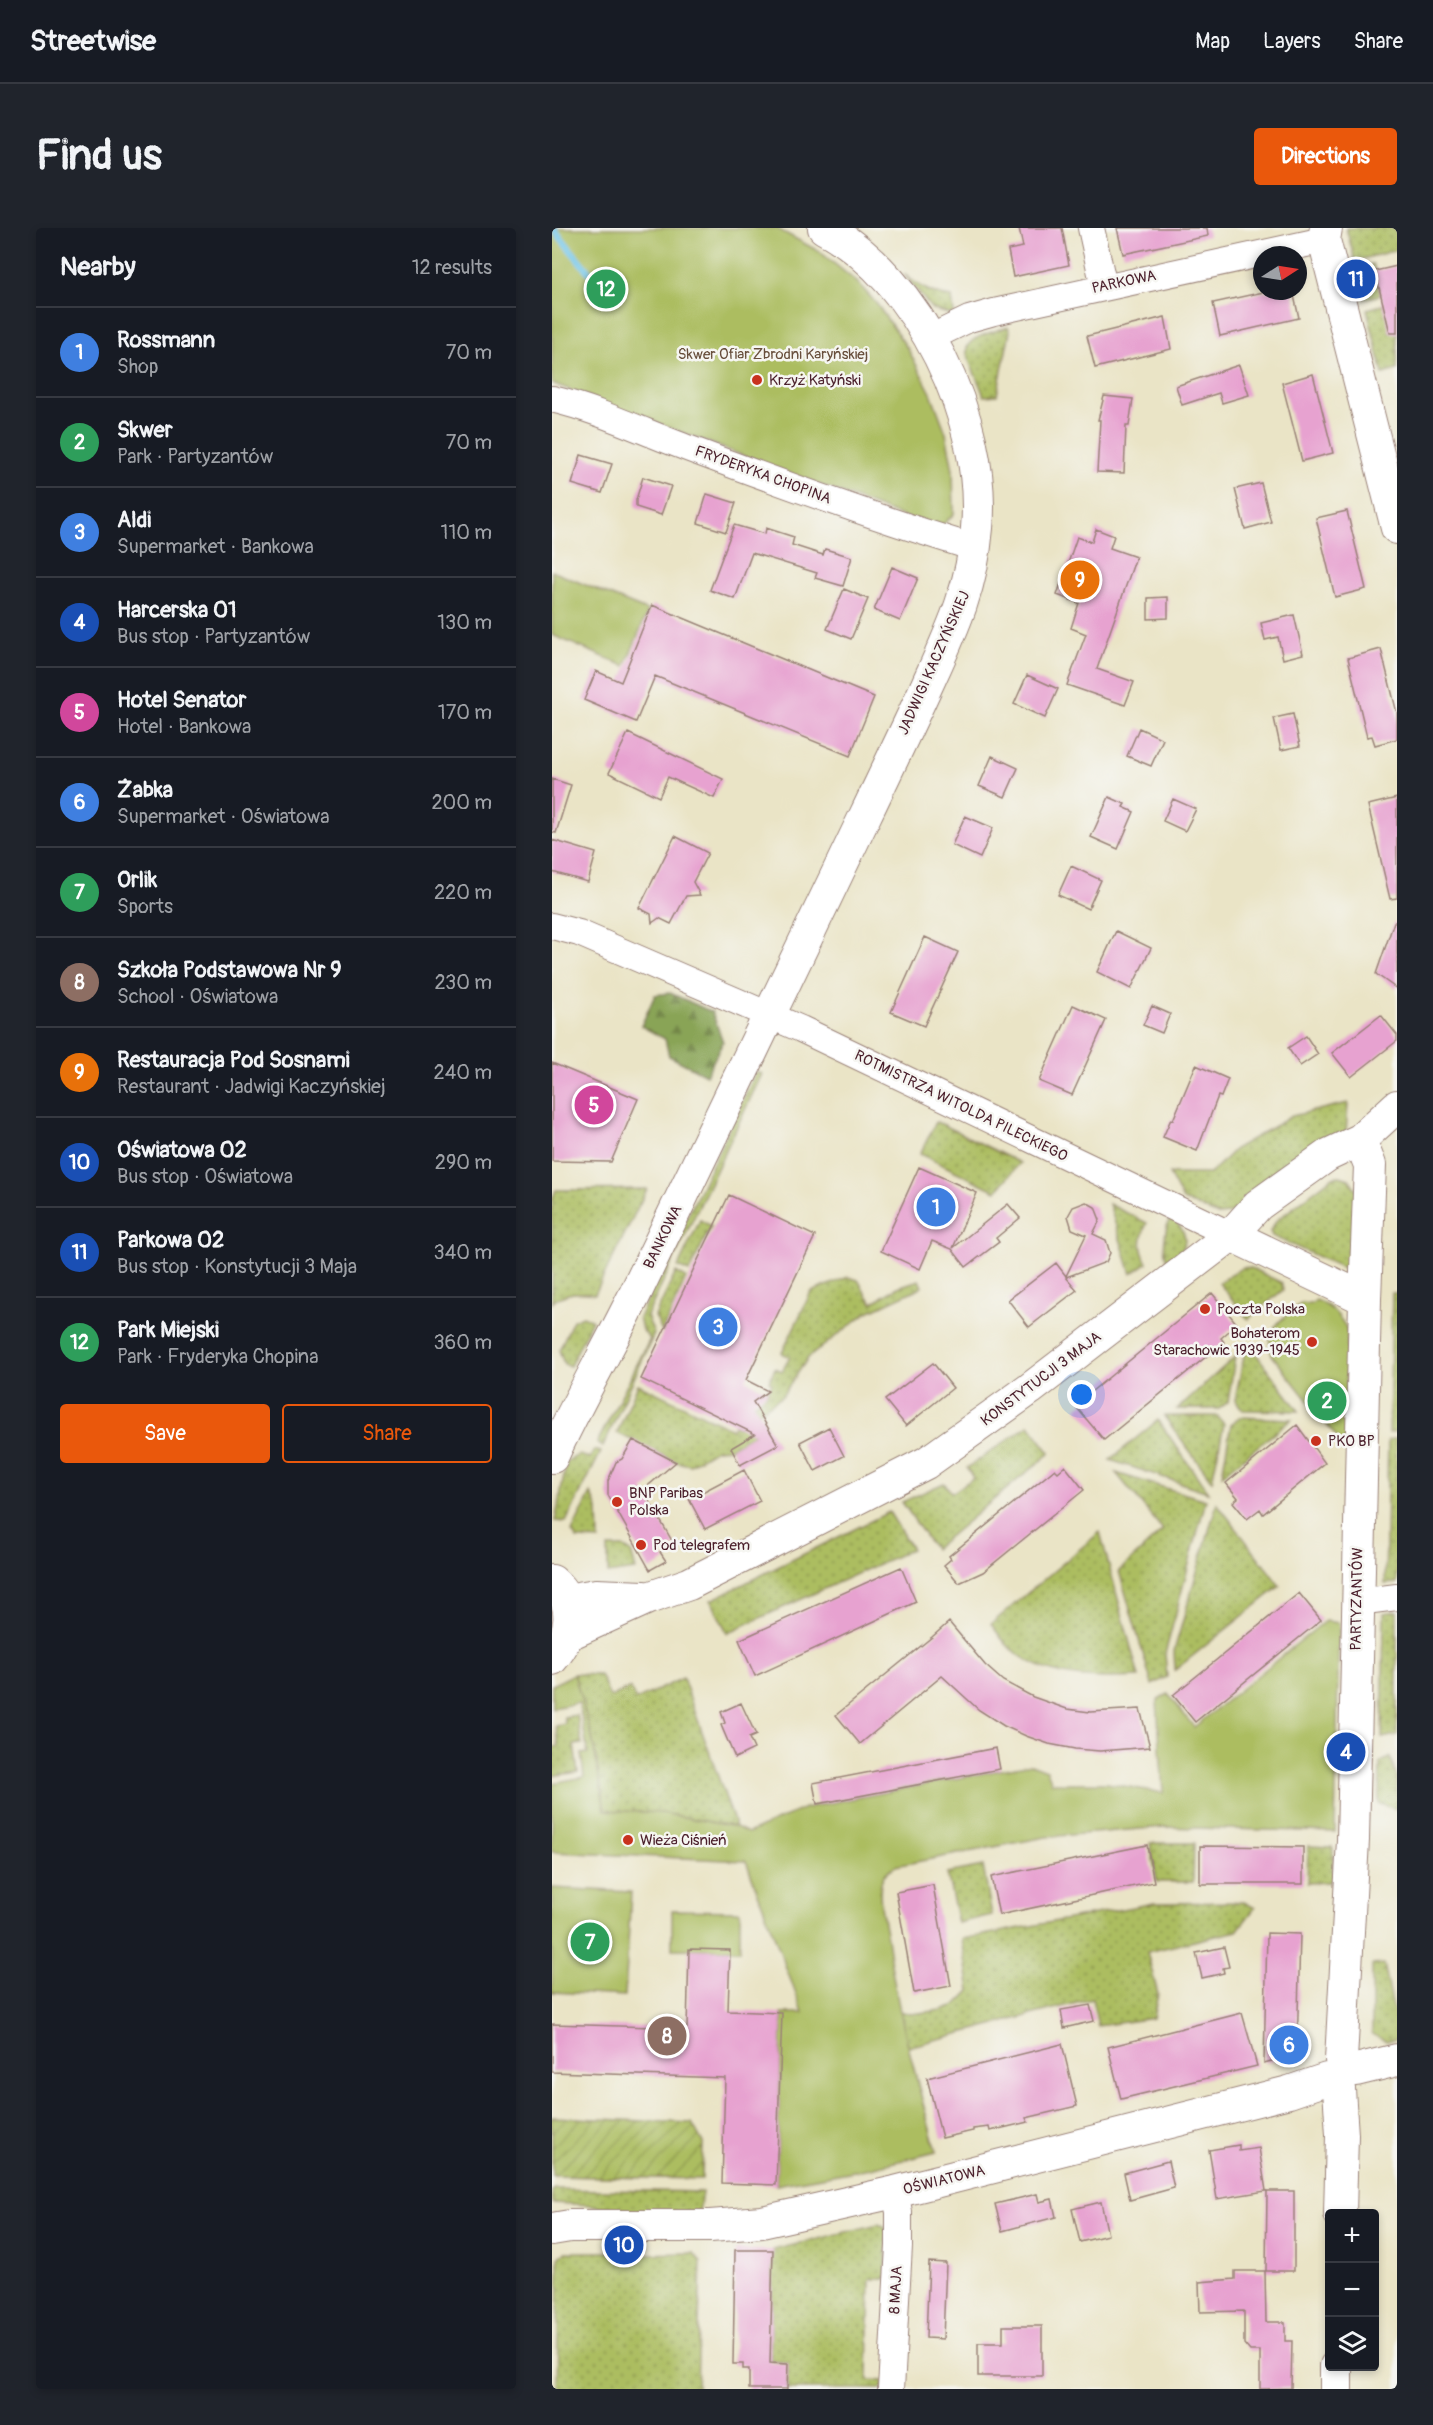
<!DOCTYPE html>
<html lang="en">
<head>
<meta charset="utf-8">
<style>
  :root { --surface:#171b24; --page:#20242c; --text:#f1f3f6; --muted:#9ea1a6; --line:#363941; --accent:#ea580c }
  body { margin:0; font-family:Pangolin,sans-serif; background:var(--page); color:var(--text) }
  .controls { position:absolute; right:18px; bottom:18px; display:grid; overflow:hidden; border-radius:6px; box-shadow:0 3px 9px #0003 }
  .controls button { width:54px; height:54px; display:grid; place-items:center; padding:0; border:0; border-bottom:2px solid var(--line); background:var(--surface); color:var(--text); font:30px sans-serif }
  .compass { position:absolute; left:701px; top:18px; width:54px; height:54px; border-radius:50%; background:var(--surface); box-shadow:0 3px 9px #0003; rotate:78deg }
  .you { position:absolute; left:530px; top:1167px; width:21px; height:21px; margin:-15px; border:4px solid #fff; border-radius:50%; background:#1a73e8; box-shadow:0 0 0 9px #1a73e833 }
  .badge { display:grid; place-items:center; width:39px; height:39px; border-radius:50%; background:var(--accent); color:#fff; font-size:20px; font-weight:700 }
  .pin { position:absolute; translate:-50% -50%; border:3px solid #fff; box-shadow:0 2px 6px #0006 }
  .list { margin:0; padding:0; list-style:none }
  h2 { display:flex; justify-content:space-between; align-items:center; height:78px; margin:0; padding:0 24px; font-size:26px }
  h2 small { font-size:20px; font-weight:400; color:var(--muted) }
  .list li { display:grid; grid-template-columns:39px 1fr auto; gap:18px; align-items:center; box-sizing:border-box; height:90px; padding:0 24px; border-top:2px solid var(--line) }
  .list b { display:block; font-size:22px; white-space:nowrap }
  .list p { margin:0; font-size:20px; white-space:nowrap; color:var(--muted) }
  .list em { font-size:20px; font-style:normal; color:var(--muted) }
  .actions { display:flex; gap:12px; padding:18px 24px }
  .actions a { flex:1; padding:14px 0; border:2px solid var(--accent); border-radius:6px; text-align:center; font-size:21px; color:var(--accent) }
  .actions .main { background:var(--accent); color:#fff }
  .icon { flex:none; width:33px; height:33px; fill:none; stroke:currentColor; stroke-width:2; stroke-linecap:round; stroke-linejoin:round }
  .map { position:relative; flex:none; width:845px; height:2161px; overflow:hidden; border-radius:6px }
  header { display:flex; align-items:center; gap:36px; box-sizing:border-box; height:84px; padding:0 30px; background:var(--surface); border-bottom:2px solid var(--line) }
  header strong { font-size:28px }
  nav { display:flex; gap:33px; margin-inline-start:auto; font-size:21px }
  .intro { display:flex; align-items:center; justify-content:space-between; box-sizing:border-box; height:144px; padding:0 36px }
  h1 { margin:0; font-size:42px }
  .button { padding:15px 27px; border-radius:6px; background:var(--accent); color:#fff; font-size:21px; font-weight:700 }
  main { display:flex; gap:36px; padding:0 36px }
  aside { flex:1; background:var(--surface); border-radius:6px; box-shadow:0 3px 9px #0003 }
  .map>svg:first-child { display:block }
</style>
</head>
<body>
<header>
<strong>Streetwise</strong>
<nav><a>Map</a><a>Layers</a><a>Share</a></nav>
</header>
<div class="intro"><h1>Find us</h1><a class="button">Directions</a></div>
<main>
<aside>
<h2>Nearby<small>12 results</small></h2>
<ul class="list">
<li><span class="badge" style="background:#3f7fe0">1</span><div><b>Rossmann</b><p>Shop</p></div><em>70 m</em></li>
<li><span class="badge" style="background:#2e9e5b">2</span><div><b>Skwer</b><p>Park · Partyzantów</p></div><em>70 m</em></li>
<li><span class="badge" style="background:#3f7fe0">3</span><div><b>Aldi</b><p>Supermarket · Bankowa</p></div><em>110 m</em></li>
<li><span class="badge" style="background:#1a4fb4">4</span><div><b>Harcerska 01</b><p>Bus stop · Partyzantów</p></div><em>130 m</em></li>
<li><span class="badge" style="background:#d1479c">5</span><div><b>Hotel Senator</b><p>Hotel · Bankowa</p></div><em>170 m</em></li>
<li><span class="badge" style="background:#3f7fe0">6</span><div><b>Żabka</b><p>Supermarket · Oświatowa</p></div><em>200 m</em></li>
<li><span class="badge" style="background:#2e9e5b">7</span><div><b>Orlik</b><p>Sports</p></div><em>220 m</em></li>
<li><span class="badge" style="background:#8d6e63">8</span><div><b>Szkoła Podstawowa Nr 9</b><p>School · Oświatowa</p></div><em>230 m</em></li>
<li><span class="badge" style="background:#e8710a">9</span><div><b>Restauracja Pod Sosnami</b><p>Restaurant · Jadwigi Kaczyńskiej</p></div><em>240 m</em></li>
<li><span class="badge" style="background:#1a4fb4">10</span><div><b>Oświatowa 02</b><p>Bus stop · Oświatowa</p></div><em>290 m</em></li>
<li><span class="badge" style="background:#1a4fb4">11</span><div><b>Parkowa 02</b><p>Bus stop · Konstytucji 3 Maja</p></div><em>340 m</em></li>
<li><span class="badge" style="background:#2e9e5b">12</span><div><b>Park Miejski</b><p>Park · Fryderyka Chopina</p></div><em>360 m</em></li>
</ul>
<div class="actions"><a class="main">Save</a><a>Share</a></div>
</aside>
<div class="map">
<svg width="845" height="2161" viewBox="0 0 845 2161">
  <defs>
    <pattern id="grass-dots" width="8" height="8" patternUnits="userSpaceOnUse" patternTransform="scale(1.5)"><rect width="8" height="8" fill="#acbd60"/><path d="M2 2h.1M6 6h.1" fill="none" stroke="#8e994f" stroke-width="1.8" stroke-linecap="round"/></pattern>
    <pattern id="forest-firs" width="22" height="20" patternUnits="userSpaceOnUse" patternTransform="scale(1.5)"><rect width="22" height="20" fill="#89a456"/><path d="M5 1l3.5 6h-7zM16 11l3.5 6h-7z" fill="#728547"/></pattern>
    <pattern id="garden-furrows" width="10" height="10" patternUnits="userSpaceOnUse" patternTransform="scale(1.5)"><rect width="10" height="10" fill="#acbd60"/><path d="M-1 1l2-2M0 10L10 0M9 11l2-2" fill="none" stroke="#8e994f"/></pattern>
  </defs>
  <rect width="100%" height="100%" fill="#f6f6f2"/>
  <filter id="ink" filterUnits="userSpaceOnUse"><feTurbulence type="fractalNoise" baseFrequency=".0167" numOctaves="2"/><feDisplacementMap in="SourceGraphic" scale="12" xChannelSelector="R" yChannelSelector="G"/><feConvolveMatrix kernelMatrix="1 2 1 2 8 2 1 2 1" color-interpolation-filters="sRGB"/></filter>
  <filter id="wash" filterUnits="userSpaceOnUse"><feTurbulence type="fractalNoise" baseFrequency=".008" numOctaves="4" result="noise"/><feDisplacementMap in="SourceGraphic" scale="24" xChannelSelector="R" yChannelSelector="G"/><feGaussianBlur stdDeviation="1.35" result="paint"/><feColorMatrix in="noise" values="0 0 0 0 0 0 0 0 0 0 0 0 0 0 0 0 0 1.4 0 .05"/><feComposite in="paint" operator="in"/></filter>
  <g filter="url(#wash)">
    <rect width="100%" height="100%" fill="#eae4c6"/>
    <path fill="url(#grass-dots)" stroke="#7b6e46" stroke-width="1.5" d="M794,0h51v22l-42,11z
      M821,36l8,31 -17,4 -8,-31z
      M352,46c15,12 28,21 48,23l2,16 -2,2 -20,-6z
      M845,73v69l-14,4 -16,-65z
      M456,99l2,4 -13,64 -13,1c-17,-47 -37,-52 24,-69z
      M204,844l6,2 -115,242 7,18 -51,113 -6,-4 53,-104 -8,-9 -3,-12z
      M796,875l-2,30 -106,76 -12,5 -10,1 -35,-15 -14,-26h41l26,-26 56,-32z
      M384,894l8,3 76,38 -24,28 -76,-37z
      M788,948l9,3 8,12 -5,73 -9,4 -71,-32 -2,-5 7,-11 56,-43z
      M95,961l-52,105c-16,-2 -30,-3 -43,9v-103l4,-10z
      M557,976l38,19c-7,15 -8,25 0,40l-16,11z
      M619,989c22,18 15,32 -1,49 -9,-11 -6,-37 1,-49z
      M148,992l11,6 -22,46 -11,-5z
      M691,1039l8,1 31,15 1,7 -35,29 -29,-36z
      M124,1044l10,6 -24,54 -7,-16z
      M296,1049l10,3 14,23 26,-16 21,-7 3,7 -56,26 -58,45 -26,38 -24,17 9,14 -36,21 -15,1 -26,16 -14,-3 -59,-29 21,-49 94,45 2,-4 4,2 8,-17 20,-15 6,-12 -3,-2 6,-13 7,3 8,-14 -8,-4 29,-61z
      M840,1065h5v138l-8,2z
      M31,1088l9,4 -22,46 -6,-2 -5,-14 14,-30z
      M698,1118l49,65 -56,-1 -8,-10 10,-49z
      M683,1129l-7,45 -9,7h-42z
      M612,1188h53l7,8 -12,57z
      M688,1189l52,2 -70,56 9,-51z
      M606,1192l50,72 -98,-32z
      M477,1197l21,28 -116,96 -32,-47 42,-19 8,10 21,-15 -6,-10z
      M845,1210v145l-12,1 3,-144z
      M42,1222l7,2 -35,70 -11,-1 12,-60 12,-6 11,3z
      M564,1245l90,27 -41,154 2,23 -15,8 -33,-114 44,-41z
      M39,1265l7,16 1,31 -22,-1 -5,-7z
      M665,1275l63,83 -105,84 -1,-19z
      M337,1284l23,37 -185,84 -16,-33z
      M548,1304l39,145c-45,3 -95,3 -131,-31 -6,-6 -11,-14 -17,-22z
      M56,1319h15l8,5 5,18 -28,4z
      M845,1383v124l-15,3 2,-125z
      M22,1446l26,1 10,22 20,-9 6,12 47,-22 53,149 -74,-14 -57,-2 -13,-74z
      M25,1487l5,29 -8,1 4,27 -26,4v-28l7,-2 -3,-20 9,-2 -1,-7z
      M838,1529l7,20v32l-18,-5 1,-41z
      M598,1615h44l-1,39h-36z
      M756,1618l25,1v35l-26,1z
      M431,1638l9,49 -34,8 -11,-50z
      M692,1674l11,6 -18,23 -90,21 11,42 -5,24 -55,8 -6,-27 -184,48 28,105 -25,6 -12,-147 12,3 30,-4 15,-5 14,-14 -8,-52 192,-36z
      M832,1736l13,61v14l-11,2 -14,-7v-69z
      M2,1961l148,3 -3,20 -39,3 -69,-10 -38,-2 -1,-10z
      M326,1996l6,2 3,5 -1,48h-16l-2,101 15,1v8h-96l1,-27 -18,-1 3,-111z
      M13,2024h61l1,7 14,-1 -2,-4 55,-1 7,9 -4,127h-140l2,-131z"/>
    <path fill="url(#forest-firs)" stroke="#6a6240" stroke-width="1.5" d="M118,765l42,19 11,30 -17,33 -37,-19 -4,-17 -24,-13 14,-31z"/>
    <path fill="#acbd60" stroke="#7b6e46" stroke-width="1.5" d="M0,0h224l44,24 38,31 18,20 32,46 23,44 15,40 7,37 1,44 -15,14 -27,-8 -360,-137z
      M0,343l96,40 -23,55 -73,-31z
      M764,1072c16,7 22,14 31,29l-2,119 -73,-93c-10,-24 13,-40 30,-52l9,1z
      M773,1393l14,2 -4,209 -171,-5 -118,10 -151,29c-7,4 -12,9 -14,17 -3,17 3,38 6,55 10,73 30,143 49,214l-65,16 -95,17 6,-172h21l-57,-152 -194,-9v-69l32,-6 -3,-23 7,-1 -9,-50 -27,5v-23l22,-11 18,63 13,73 57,3 74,14 12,6 57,-25 226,-44 16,6 5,13h55l56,10 -6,-92 11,-7 26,33z
      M0,1660l79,4 -6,104 -73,-4z
      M120,1682l68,1v39l-68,-1z"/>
    <path fill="url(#garden-furrows)" stroke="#7b6e46" stroke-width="1.5" d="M0,1889l140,6 11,20 -1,36 -150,-3z"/>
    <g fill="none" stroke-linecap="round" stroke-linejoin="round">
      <path stroke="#6ac3e8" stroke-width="7" d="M1,0l43,53 13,3"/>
    </g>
    <g id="blocks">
      <path fill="#e7a2d0" d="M467,0h43l7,37 -56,12 -5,-27 15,-3z
        M565,0h90l1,8 -85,18z
        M845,38v67h-7l-15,-62z
        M716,63h25l6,27 -79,18 -7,-33z
        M613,89l6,32 -76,19 -8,-32z
        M687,137l10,30 -27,8 -3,-10 -37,12 -6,-19z
        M761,146l20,79 -31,8 -20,-78z
        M552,168l29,3 -4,27h-3l-2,47 -27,-1 3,-52h-2z
        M29,227l31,9 -10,29 -30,-9z
        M91,249l28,9 -10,29 -25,-8v-7z
        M709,255l10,39 -26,7 -10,-40z
        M155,266l29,9 -10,29 -28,-9z
        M795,283l19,78 -31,8 -19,-79z
        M182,297l31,9 1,-6 28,9 -2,8 31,10 2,-6 27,8 -9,29 -28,-8 2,-5 -65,-20 -17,46 -25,-9z
        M544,301l18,7 -4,12 26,9 -39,112 37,13 -9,23 -58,-20 19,-51 -15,-6 8,-25 -22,-8 20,-58 15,5z
        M340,339l26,11 -18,43 -26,-11z
        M292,361l24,10 -17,40 -24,-10z
        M616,369v21l-20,1v-21z
        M100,377l222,92 -24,59 -195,-80 -19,46 -52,-22 12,-29 25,11z
        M742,387l9,39 -20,5 -5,-22 -13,3 -4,-17z
        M829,421l16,64v26l-22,6 -3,-9 -5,1 -19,-79z
        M475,447l31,14 -13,29 -31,-14z
        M741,486l7,32 -19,4 -7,-32z
        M587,500l24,11 -12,27 -24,-10z
        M76,505l95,46 -9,19 -46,-21 -9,20 -50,-24z
        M440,528l26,12 -13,29 -26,-11z
        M0,551l19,6 -15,48 -4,-1z
        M557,569l16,7 -2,3 11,5 -16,37 -27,-12z
        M845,570v100l-7,1 -22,-94z
        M621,571l23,10 -11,22 -22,-10z
        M413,588l28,12 -13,30 -28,-13z
        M123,608l33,17 -15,29 7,13 -14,1 -15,28 -12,-6 -7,5 -1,-9 -12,-6z
        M0,612l44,13 -8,29 -36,-10z
        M519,638l30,14 -13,29 -30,-14z
        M842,694h3v67l-21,-15z
        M564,703l35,17 -20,41 -34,-17z
        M373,709l33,15 -34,74 -33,-14z
        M521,777l33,15 -34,75 -33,-14z
        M600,778l18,8 -8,19 -19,-8z
        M829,787l16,20v6l-46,36 -19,-24z
        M754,808l12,18 -18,12 -12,-18z
        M0,835l86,36 -27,63 -59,-1z
        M644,837l32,14 -7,18 -3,-1 -21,55 -34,-14 8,-18 2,1z
        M367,939l58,26 -24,55 55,-44 12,14 -24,20 3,4 -33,25 -14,-18 -20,-8 -12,28 -39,-18z
        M177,967l86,41 -69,144 22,11 -15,11 25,43 -38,20 -9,-17 24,-14 -114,-55z
        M534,974l9,5 5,13 -7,14 13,6 4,13 -4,9 -40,15 11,13 -48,37 -21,-27 48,-37 10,13 20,-41 -14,-6 -4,-13 5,-9z
        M660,1065l25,31 -16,14 3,4 -120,98 -27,-32 12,-9 -3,-3z
        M381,1135l20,25 -47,38 -21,-26z
        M745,1197l28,38 -62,51 -3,-5 -13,10 -14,-17 5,-4 -12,-15z
        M277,1199l15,29 -29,15 -15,-29z
        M81,1212l43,22 -33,28 32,56 -15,6 6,9 -16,9 -42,-75v-14l8,-19 6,-3z
        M513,1238l19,24 -101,82 -24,11 -15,-18 7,-6 -2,-3 106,-87 3,3z
        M192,1242l16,31 -55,28 -16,-30z
        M349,1339l15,35 -161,74 -16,-36z
        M747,1365l22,27 -126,102 -22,-27z
        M397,1394l36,43 18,16 30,16 34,12 23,3 50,-3 10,38 -50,4 -25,-2 -26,-5 -23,-8 -22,-10 -25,-16 -37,-34 -82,68 -24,-29 96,-78z
        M189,1475l15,32 -7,3 5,11 -19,9 -14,-33 4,-2 -4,-11z
        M444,1520l4,21 -183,35 -4,-21z
        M595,1617l7,37 -155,33 -8,-38z
        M648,1618l103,1v37h-103z
        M381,1657l18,101 -37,7 -18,-101z
        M715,1705l33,1 -3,120 -33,9z
        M672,1719l5,20 -6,1 1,5 -22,5 -6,-25z
        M137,1721l41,1 -2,61 54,2 -6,172 -54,-2 3,-105 -173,-6v-48l135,4z
        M538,1777l4,16 -30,7 -3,-18z
        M690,1785l15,53 -136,33 -13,-52z
        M510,1816l15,62 -51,12 2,4 -38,9 -1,-4 -16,2v2l-31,7 -15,-60z
        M687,1917v6l20,-3 7,43 -49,8 -8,-49z
        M616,1933l6,27 -44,12 -6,-27z
        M715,1963h27v80h-28z
        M485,1966l2,8 13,-3 4,18 -54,14 -7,-27z
        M549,1974l7,33 -28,7 -8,-33z
        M183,2022h38l-3,113 18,1 -1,25h-38v-20h-6v-5h-10z
        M377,2034l17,1 -3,76 -17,-1z
        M683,2043h30l1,51h19v19h7l-1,47 -31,1v-38h-10l-6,-7v-33l-44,1 -1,-30 36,-3z
        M451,2098h39v50h-64v-33h25z"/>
    </g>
  </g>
  <g filter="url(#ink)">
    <use href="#blocks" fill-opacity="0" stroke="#9a8278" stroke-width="1.5"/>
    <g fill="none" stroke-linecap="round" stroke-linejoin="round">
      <defs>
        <path id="minor" d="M539,0l13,59
          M376,111l41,-20 25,-7 330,-72
          M0,171c47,11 92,33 138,50 93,35 189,70 285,99
          M0,698l27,7 222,96 430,206
          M805,1374l40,-5
          M339,2161l8,-143v-34l-4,-20"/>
        <path id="tertiary" d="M774,0l-2,12 73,288
          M679,1007l134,64
          M0,1229c26,-57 58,-111 85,-167 77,-157 153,-315 228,-474 21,-44 42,-87 62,-131 25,-55 45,-96 50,-157 10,-106 -58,-250 -153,-300
          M0,1353c26,21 20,56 0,78
          M14,1372l30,-5 48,2
          M17,1406l79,-36 41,-14 237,-121 104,-74 201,-154 27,-30 70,-50 32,-15 37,-34
          M789,1832l12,-220 12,-541 5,-134 -10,-25
          M804,1842l41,-10
          M787,1861l3,46 -2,79
          M0,2001l18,-3h140l52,-4 133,-30 394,-100 38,-13
          M784,2161v-23"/>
      </defs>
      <use href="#minor" stroke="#9a8278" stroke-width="28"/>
      <use href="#tertiary" stroke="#9a8278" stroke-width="34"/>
      <use href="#minor" stroke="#fff" stroke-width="26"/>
      <use href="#tertiary" stroke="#fff" stroke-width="32"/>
    </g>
  </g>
  <g fill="#c8321e" stroke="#f6f6f2" stroke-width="2">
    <circle cx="205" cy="152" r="6"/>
    <circle cx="653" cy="1081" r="6"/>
    <circle cx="760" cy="1114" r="6"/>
    <circle cx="764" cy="1213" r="6"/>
    <circle cx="65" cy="1274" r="6"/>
    <circle cx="89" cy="1317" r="6"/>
    <circle cx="76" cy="1612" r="6"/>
  </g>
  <g text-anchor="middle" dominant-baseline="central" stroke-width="5" stroke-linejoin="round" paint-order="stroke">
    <g font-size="15" fill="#4a1f2b" stroke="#f6f6f2">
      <text transform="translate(572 54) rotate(-12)">PARKOWA</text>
      <text transform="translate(211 247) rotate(20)">FRYDERYKA CHOPINA</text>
      <text transform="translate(382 435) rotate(-66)">JADWIGI KACZYŃSKIEJ</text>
      <text transform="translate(409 878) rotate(26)">ROTMISTRZA WITOLDA PILECKIEGO</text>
      <text transform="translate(111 1009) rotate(-64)">BANKOWA</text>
      <text transform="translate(489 1151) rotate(-37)">KONSTYTUCJI 3 MAJA</text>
      <text transform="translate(805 1371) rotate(-89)">PARTYZANTÓW</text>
      <text transform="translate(392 1952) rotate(-14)">OŚWIATOWA</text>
      <text transform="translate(344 2062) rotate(-87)">8 MAJA</text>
    </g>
    <g font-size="15" fill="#674e3b" stroke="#f6f6f2">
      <text x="221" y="126">Skwer Ofiar Zbrodni Karyńskiej</text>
    </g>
    <g font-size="15" fill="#4a1f2b" stroke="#f6f6f2" text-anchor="start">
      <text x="217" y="152">Krzyż Katyński</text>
      <text x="665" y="1081">Poczta Polska</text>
      <text x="748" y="1105" text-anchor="end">Bohaterom<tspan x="748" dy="17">Starachowic 1939-1945</tspan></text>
      <text x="776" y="1213">PKO BP</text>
      <text x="77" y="1265">BNP Paribas<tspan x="77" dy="17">Polska</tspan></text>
      <text x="101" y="1317">Pod telegrafem</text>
      <text x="88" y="1612">Wieża Ciśnień</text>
    </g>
  </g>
</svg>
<div class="controls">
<button>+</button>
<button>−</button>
<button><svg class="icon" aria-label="layers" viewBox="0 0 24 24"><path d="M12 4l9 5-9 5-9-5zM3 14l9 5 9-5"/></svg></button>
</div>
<svg class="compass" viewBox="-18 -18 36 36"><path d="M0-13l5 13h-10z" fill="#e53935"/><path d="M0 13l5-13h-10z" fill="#9ea1a6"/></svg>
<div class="you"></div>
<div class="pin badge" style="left:384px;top:979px;background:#3f7fe0">1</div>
<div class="pin badge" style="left:775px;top:1173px;background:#2e9e5b">2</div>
<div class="pin badge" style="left:166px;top:1099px;background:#3f7fe0">3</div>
<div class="pin badge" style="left:794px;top:1524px;background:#1a4fb4">4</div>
<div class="pin badge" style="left:42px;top:877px;background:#d1479c">5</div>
<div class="pin badge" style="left:737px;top:1817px;background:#3f7fe0">6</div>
<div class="pin badge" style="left:38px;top:1714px;background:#2e9e5b">7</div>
<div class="pin badge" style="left:115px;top:1808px;background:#8d6e63">8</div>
<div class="pin badge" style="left:528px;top:352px;background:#e8710a">9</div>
<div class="pin badge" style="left:72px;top:2017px;background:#1a4fb4">10</div>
<div class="pin badge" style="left:804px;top:51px;background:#1a4fb4">11</div>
<div class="pin badge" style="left:54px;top:61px;background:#2e9e5b">12</div>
</div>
</main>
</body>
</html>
